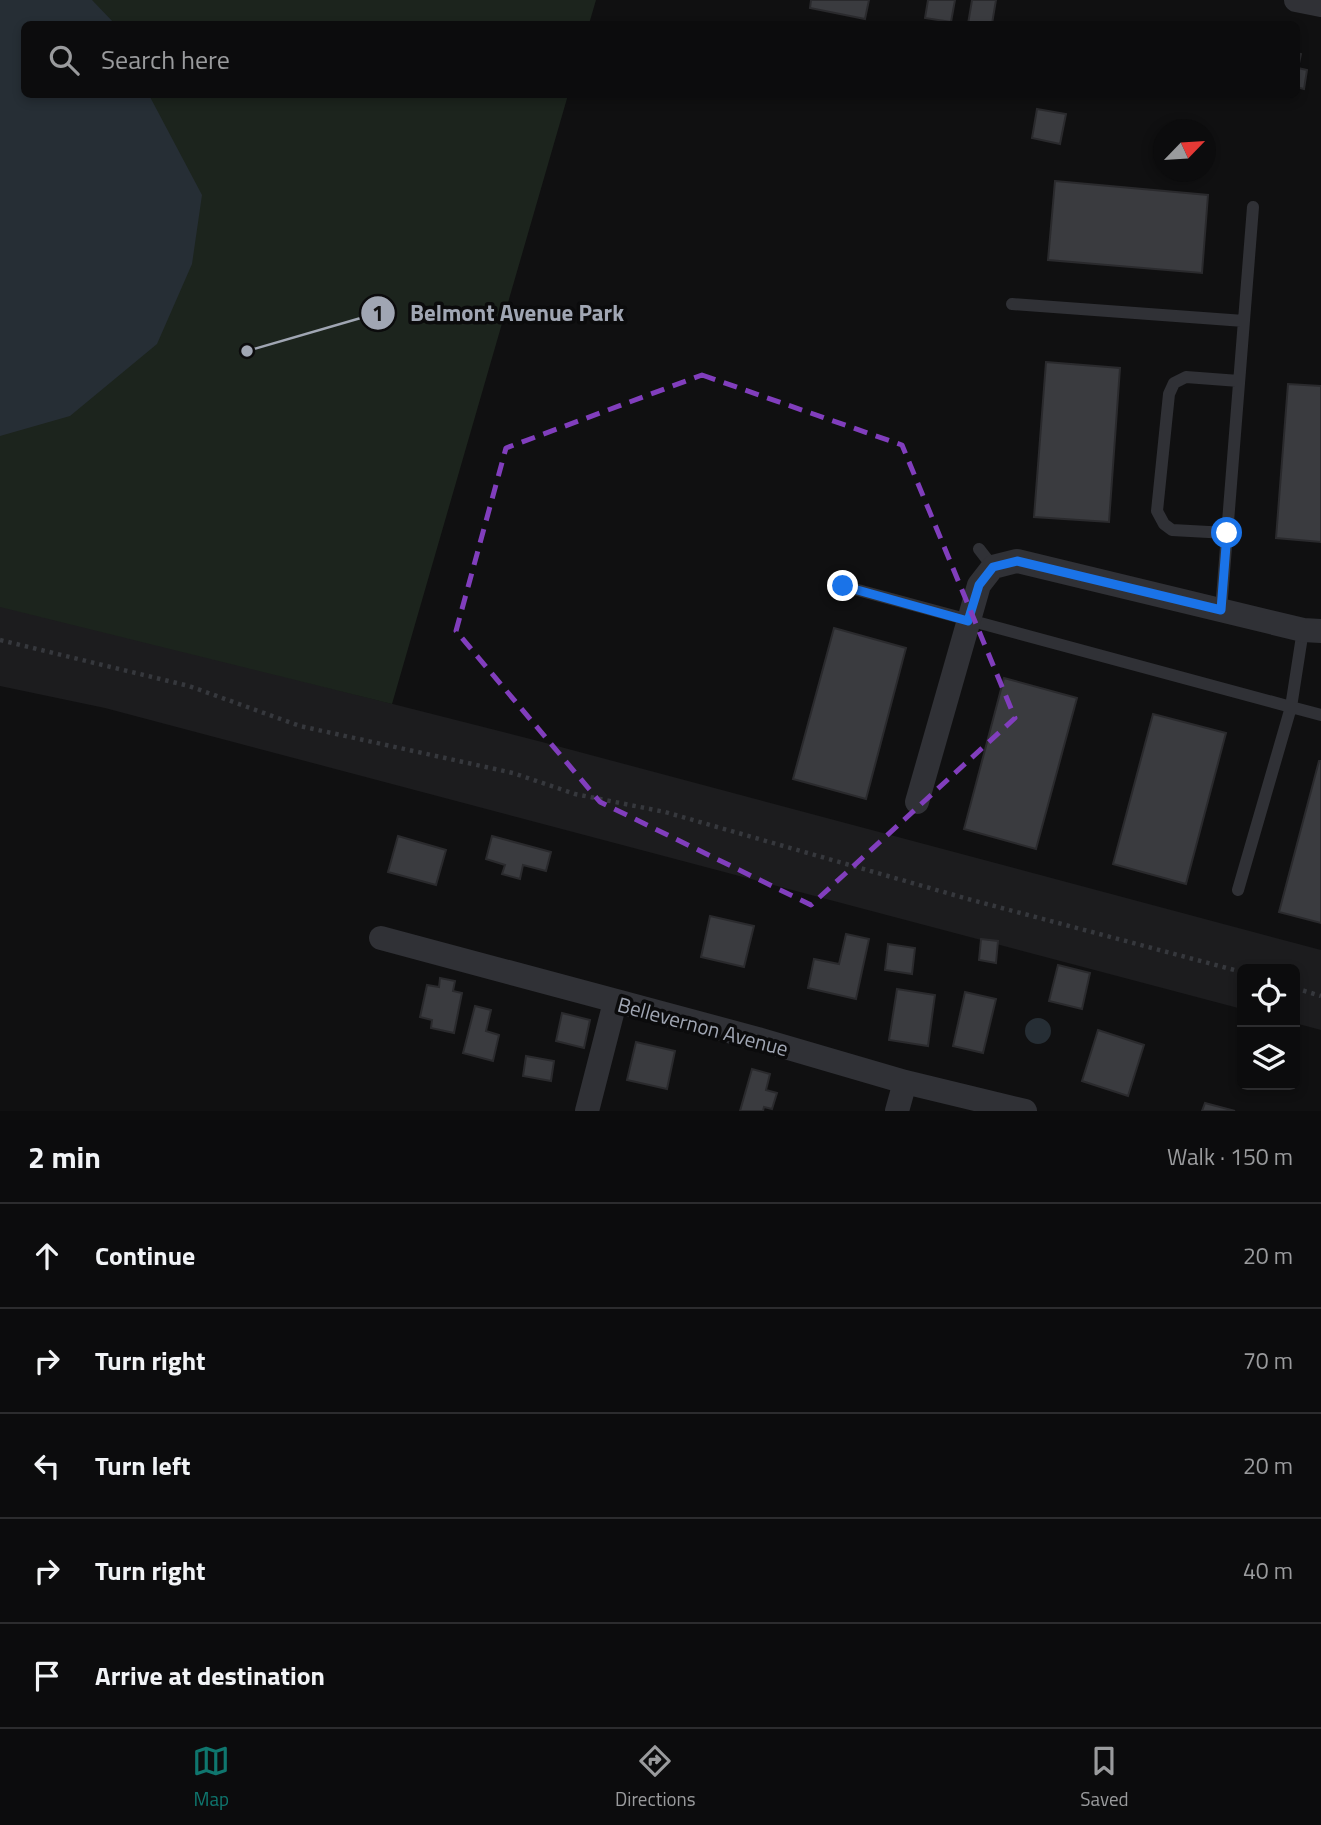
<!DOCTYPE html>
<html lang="en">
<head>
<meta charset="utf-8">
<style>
  :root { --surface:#0c0c0d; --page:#151516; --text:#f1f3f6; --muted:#9a9b9d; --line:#2c2c2e; --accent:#0f766e }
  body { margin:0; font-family:"Titillium Web",sans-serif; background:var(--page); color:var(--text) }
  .controls { position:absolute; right:21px; bottom:21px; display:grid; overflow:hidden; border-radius:10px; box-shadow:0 4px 10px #0003 }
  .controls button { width:63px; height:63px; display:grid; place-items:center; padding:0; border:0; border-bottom:2px solid var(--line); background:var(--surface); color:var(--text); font:35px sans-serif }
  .compass { position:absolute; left:1153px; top:119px; width:63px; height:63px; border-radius:50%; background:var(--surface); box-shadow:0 4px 10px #0003; rotate:65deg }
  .stop { position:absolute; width:21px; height:21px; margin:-16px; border:5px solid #1a73e8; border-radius:50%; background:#fff }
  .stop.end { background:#1a73e8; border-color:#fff; box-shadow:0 2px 7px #0008 }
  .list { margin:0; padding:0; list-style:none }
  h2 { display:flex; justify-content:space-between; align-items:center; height:91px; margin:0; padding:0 28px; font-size:30px }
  h2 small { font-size:23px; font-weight:400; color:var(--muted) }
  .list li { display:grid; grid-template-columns:46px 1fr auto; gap:21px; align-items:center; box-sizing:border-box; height:105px; padding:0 28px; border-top:2px solid var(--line) }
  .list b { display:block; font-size:26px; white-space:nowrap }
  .list em { font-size:23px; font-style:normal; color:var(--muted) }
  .icon { flex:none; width:38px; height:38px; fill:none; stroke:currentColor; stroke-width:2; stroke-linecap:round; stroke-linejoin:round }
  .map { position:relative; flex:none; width:1321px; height:1111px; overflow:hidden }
  .search { position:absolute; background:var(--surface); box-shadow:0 4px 10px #0003; left:21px; right:21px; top:21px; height:77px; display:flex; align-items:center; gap:18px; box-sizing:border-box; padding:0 24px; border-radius:10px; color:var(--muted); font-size:26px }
  .sheet { height:616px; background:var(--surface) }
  nav { display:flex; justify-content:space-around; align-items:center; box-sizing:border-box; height:98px; border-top:2px solid var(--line); background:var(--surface); font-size:19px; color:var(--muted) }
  nav a { display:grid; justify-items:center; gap:4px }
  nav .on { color:var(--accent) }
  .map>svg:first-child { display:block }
</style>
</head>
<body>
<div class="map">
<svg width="1321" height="1111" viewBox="0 0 1321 1111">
  <rect width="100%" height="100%" fill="#101011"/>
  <path fill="#1c1c1e" d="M0,604l542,138 779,208v80l-26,-7v-54h-53v40l-1137,-301 -105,-22z"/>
  <path fill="#1c241d" d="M0,0h596l-7,24h-565v70l544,1 -176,609 -392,-97z"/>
  <path fill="#262e35" d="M0,0h92l23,24h-91v70l125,1 53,100 -10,69 -35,80 -87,72 -70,20z
    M1025 1031a13 13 0 1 1 26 0a13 13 0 1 1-26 0Z"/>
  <path fill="#3a3b3f" stroke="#2a2a2d" stroke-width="2" d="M811,0h58l-4,19 -55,-11z
    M928,0h27l-4,22 -26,-4z
    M972,0h24l-4,24h-24z
    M1296,53l5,1 -3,14 9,2 -3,19 -8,-2z
    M1037,109l29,5 -6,30 -28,-6z
    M1055,181l153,14 -6,78 -154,-13z
    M1046,362l74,6 -11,154 -75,-5z
    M1288,384l33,2v156l-45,-4z
    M834,628l72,20 -40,151 -73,-20z
    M1004,678l73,20 -41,151 -72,-20z
    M1153,714l73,19 -40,151 -73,-20z
    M1319,761h2v162l-42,-11z
    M398,836l48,14 -10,35 -48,-13z
    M492,836l59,16 -5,19 -23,-6 -3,14 -18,-5 3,-9 -19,-6z
    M710,916l44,10 -10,41 -43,-10z
    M846,934l23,5 -13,60 -48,-11 6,-29 25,5z
    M981,939l17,2 -2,22 -17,-3z
    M888,944l27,4 -3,26 -27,-4z
    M1058,965l32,8 -8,36 -33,-8z
    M440,978l15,3 -2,10 9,2 -8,40 -23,-5 1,-8 -12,-3 7,-32 12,2z
    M897,989l38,6 -7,51 -39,-6z
    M965,992l31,7 -13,54 -30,-7z
    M475,1006l16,4 -5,21 13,4 -6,26 -30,-8z
    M562,1013l28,7 -6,28 -28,-7z
    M1098,1030l46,15 -16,51 -46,-15z
    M636,1042l39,9 -8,38 -40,-9z
    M526,1056l28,5 -3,20 -28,-5z
    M752,1069l18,5 -4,16 11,3 -5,16 -8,-2 -1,4h-23z
    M1205,1103l30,8h-33z"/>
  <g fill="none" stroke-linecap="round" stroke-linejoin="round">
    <path stroke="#36383d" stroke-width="4.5" stroke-dasharray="3.5 5" stroke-linecap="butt" d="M0,640l189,46 111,40 213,47 62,21 90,18 303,87 274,73
      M1295,988l26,8"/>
    <path stroke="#303136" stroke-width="12" d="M1012,304l232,17
      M1227,533l-55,-3 -8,-6 -7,-13 12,-117 5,-11 12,-6 53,4
      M979,549l14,18
      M843,586l448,121 -53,183
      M1221,610l32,-403
      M1303,630l-12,77 30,8"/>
    <path stroke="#303136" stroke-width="24" d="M1296,0l25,5
      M917,802l62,-217 14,-18 24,-6 286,69 18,1
      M381,938l377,101 147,43 120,29
      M587,1111l28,-109
      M897,1111l8,-29"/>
  </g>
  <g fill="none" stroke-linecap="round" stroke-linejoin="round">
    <path stroke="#1a73e8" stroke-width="9" d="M843,586l125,35 11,-36 14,-18 24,-6 204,49 6,-77"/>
  </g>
  <path fill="none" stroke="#813ebd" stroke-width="5" stroke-dasharray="14 9" stroke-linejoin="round" d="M702,375l200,70 113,273 -204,187 -211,-103 -144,-171 50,-183z"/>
  <g text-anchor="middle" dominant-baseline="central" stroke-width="7" stroke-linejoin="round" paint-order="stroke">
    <g font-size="21" fill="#a0a6b3" stroke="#0b0b0c">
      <text transform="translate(703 1026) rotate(15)">Bellevernon Avenue</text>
    </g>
  </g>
  <path fill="none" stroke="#a0a6b3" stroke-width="2.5" d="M247 351L378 313"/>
  <g fill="#a0a6b3" stroke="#0b0b0c" stroke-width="2.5">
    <circle cx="247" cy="351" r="7"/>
    <circle cx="378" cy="313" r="18"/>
  </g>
  <g font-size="21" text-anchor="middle" font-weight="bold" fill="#111">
    <text x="378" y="321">1</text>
  </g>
  <g font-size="23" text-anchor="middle" font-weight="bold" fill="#a0a6b3" stroke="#0b0b0c" stroke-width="7" stroke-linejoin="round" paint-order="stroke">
    <text x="517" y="321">Belmont Avenue Park</text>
  </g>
</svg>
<div class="controls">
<button><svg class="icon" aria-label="locate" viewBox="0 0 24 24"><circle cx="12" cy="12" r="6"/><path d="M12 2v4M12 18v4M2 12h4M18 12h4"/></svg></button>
<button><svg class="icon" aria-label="layers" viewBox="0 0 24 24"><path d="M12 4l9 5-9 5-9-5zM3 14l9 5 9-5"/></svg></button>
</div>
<svg class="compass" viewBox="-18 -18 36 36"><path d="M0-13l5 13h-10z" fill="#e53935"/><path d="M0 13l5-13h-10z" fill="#9a9b9d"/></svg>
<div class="stop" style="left:1227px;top:533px"></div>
<div class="stop end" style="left:843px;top:586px"></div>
<div class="search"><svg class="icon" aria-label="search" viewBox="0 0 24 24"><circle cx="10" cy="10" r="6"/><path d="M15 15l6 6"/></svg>Search here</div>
</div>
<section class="sheet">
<h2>2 min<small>Walk · 150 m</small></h2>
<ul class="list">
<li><svg class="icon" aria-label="ahead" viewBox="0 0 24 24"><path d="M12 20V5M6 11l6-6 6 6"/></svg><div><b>Continue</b></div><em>20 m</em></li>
<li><svg class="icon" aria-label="right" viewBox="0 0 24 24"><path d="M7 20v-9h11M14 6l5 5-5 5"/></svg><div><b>Turn right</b></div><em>70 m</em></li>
<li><svg class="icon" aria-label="left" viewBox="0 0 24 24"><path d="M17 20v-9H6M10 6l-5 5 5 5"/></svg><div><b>Turn left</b></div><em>20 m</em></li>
<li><svg class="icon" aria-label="right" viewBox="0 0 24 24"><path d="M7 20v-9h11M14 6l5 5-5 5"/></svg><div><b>Turn right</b></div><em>40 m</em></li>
<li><svg class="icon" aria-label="arrive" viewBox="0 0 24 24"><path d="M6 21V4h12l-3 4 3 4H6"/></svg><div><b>Arrive at destination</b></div></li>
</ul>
</section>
<nav>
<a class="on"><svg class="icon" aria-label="map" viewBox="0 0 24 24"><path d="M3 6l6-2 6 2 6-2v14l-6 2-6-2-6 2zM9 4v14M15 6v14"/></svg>Map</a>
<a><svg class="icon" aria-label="directions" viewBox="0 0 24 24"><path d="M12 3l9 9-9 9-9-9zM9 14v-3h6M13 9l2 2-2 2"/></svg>Directions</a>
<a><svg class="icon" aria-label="saved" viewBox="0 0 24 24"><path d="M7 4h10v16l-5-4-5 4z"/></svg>Saved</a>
</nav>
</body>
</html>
